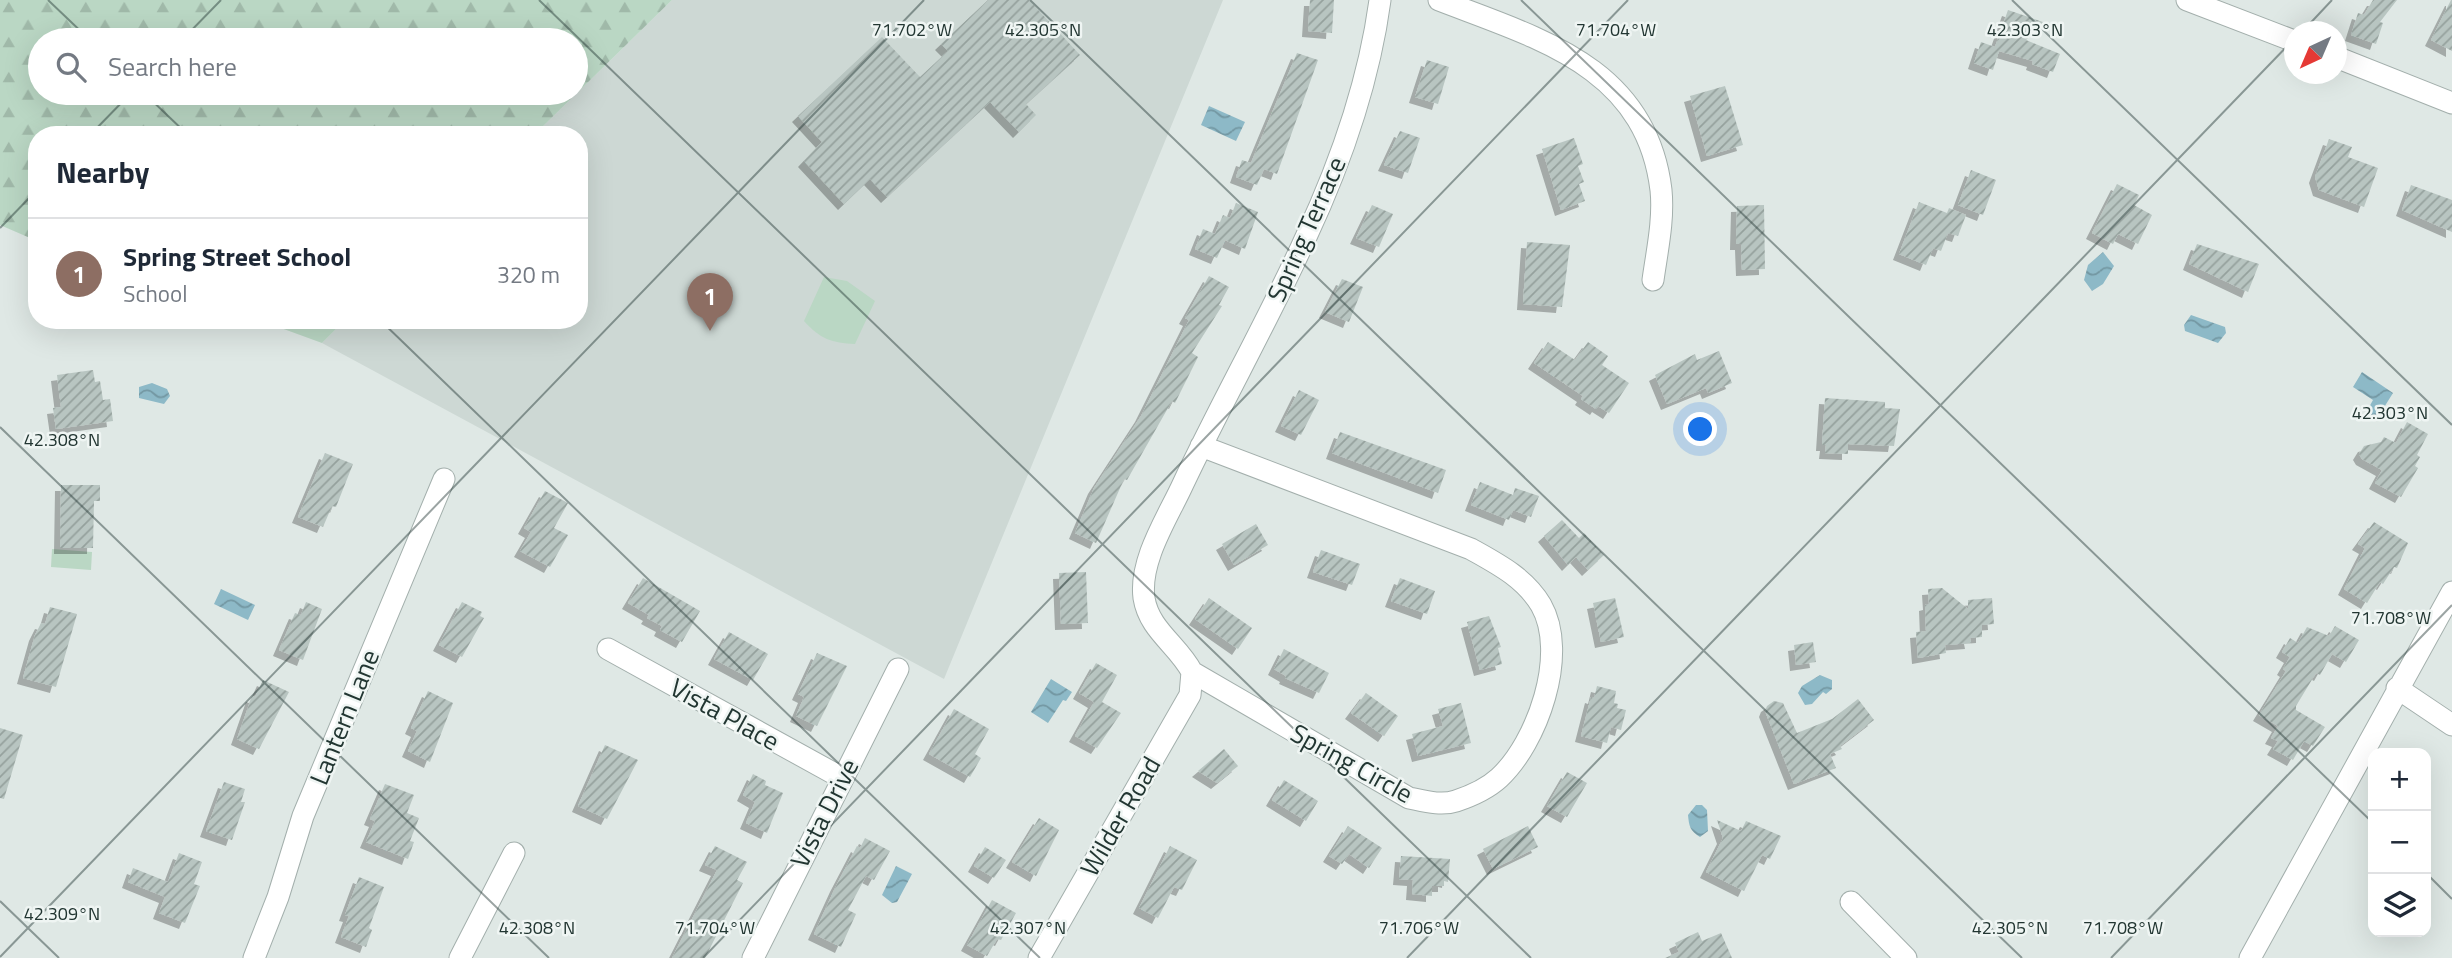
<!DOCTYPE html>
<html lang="en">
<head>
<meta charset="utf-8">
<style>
  :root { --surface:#fff; --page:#f2f2f3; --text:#1f2937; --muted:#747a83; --line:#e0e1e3; --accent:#1a73e8 }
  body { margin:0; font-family:"Titillium Web",sans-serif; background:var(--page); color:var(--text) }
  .controls { position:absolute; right:21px; bottom:21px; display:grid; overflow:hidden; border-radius:14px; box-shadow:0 7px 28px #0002 }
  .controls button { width:63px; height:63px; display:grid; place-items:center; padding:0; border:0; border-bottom:2px solid var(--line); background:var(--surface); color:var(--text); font:35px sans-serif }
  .compass { position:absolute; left:2284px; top:21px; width:63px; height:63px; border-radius:50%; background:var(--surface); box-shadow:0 7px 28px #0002; rotate:224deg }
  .you { position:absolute; left:1701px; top:430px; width:24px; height:24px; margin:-18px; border:5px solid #fff; border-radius:50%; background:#1a73e8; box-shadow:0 0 0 10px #1a73e833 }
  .badge { display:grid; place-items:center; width:46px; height:46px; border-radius:50%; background:var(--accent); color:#fff; font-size:23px; font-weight:700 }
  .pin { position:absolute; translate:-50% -58px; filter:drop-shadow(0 2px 4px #0008) }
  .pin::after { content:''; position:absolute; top:37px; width:24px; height:21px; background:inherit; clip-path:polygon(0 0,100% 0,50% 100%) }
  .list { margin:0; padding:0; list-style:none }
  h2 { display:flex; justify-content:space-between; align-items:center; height:91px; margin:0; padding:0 28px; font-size:30px }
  h2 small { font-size:23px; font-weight:400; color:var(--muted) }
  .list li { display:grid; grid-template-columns:46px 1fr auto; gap:21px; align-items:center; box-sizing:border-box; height:112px; padding:0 28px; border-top:2px solid var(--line) }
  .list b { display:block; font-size:26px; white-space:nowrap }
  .list p { margin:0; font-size:23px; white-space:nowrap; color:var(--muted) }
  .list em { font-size:23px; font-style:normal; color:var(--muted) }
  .icon { flex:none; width:38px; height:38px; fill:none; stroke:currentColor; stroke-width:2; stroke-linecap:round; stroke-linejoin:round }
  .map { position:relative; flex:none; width:2452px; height:958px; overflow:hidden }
  .search { position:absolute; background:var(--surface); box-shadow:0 7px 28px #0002; left:28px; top:28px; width:560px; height:77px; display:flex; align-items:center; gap:18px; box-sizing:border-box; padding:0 24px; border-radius:38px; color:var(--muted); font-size:26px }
  .panel { position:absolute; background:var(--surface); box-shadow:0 7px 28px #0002; left:28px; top:126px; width:560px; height:203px; border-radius:28px }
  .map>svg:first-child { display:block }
</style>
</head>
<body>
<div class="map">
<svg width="2452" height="958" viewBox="0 0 2452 958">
  <defs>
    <pattern id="forest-firs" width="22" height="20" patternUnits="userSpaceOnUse" patternTransform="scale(1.75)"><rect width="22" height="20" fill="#bad7c4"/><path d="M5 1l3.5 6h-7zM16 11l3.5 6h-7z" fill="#a0b9a9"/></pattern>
    <pattern id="water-waves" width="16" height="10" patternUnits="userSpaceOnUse" patternTransform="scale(1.75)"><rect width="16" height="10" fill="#8db9c7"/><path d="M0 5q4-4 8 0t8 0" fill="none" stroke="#7397a2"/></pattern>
    <pattern id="building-hatch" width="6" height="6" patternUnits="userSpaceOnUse" patternTransform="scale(1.75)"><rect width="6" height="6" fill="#b8c5c1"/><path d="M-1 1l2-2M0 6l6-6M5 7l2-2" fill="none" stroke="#95a19d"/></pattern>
    <filter id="shadow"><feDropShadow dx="-6" dy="6" stdDeviation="0" flood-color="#0004"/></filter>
  </defs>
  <rect width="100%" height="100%" fill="#dfe8e5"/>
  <path fill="#cdd8d4" d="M672,0h551l-279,679 -622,-336 23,-23h234v-185h-45z"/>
  <path fill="#bad7c4" d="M824,277l23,4 28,20 -20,43c-23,-1 -35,-5 -51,-23z
    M52,549l40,3 -1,18 -40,-3z"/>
  <path fill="url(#forest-firs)" fill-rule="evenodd" d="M0,0h672l-138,135h-497v106l-37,-16zM40,40h536v53h-536z
    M259,320h86l-23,23z"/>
  <path fill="url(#water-waves)" d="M1209,106l36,16 -9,19 -35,-16z
    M2103,252l11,14 -11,18 -11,7 -8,-11 4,-15z
    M2191,315l34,12 1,6 -8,10 -33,-12 -1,-6z
    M2362,372l31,21 -15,24 -6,-1 -4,-7 5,-9 -20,-13z
    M152,383l15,6 3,7 -6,8 -25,-6v-11z
    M221,589l34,16 -7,15 -34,-16z
    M1820,675l12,5v9l-6,5 -3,-2 -11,12 -7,1 -7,-12 4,-7z
    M1051,679l21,13 -6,9 -3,-1 -15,23 -17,-11z
    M1696,805h6l5,5 1,21 -8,6c-10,-6 -11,-11 -12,-22z
    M896,866l16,8 -15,28 -5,1 -10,-8z"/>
  <path fill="url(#building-hatch)" filter="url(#shadow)" d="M988,0h41l51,55 -54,49 10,11 -17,17 -29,-30 -103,95 -17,-18 -26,25 -40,-43 18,-19 -24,-26 84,-79 38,40 28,-26 -7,-7z
    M1310,0h24l-2,33 -24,-2z
    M2373,0h24l-17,22 3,1 -7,21 -25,-9 7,-22 6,2z
    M2451,0h1v51l-21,-11z
    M2008,10l35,12 -17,18 34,14 -7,18 -21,-8 1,-3 -34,-10 -6,19 -19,-7 7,-21 14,5z
    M1297,53l21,7 -41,114 -13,-5 -7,16 -21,-8 6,-17 9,3z
    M1427,60l22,7 -11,37 -23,-7z
    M1725,86l18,59 -36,11 -17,-60z
    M1400,131l20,7 -12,35 -24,-8z
    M1574,138l9,26 -5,2 6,16 -5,2 6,17 -24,9 -19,-61z
    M2329,139l23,8 -4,10 30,11 -14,39 -45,-17 -4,-13z
    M1971,170l25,10 -13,35 -25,-10z
    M2117,184l22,11 -5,10 18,10 -14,29 -20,-10 -5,10 -21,-11z
    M2411,185l41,15v32l-50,-22z
    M1919,202l28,11 2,-5 17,7 -8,21 -10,-3 -7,18 -8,-3 -7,17 -27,-11z
    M1236,203l22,9 -13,37 -20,-9 -8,18 -22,-9 8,-20 12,5 8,-19 7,3z
    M1372,205l21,9 -14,33 -23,-9z
    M1764,205l1,64 -23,1 -1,-26h-5l1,-38z
    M1527,242l43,3 -8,62 -39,-3z
    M2197,244l62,20 -11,28 -59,-28z
    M1209,276l20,11 -10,18 3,1 -30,47 6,4 -23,46 -3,-2 -45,79 -3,-1 -28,64 -21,-10 19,-45 47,-72 48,-96 -4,-2z
    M1342,279l21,8 -14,35 -24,-10z
    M1548,342l27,18 13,-18 20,14 -6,9 27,18 -20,30 -11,-7 -2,3 -15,-10 2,-3 -49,-33z
    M1719,351l13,32 -24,10 -2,-5 -39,16 -12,-29 40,-21 2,6z
    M93,370l2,12 5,-1 3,19 7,-1 3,22 -57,8 -3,-21 8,-1 -4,-32z
    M1299,390l20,10 -18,35 -20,-9z
    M1825,398l60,4v6l15,1 -6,37 -46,-2v10l-23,-1 1,-8h-4z
    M2407,422l21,12 -11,21 3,2 -5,9 3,2 -17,29 -26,-14 7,-13 -20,-11 -3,-5 5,-8 17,-4 3,-5 12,6z
    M1340,432l106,38 -8,23 -106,-40z
    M325,453l28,11 -17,43 -4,-1 -9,21 -25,-10z
    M1480,482l33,13 2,-7 24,8 -8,21 -18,-7 -4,10 -38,-15z
    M61,485h39v16h-6l-1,47h-33z
    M545,491l23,12 -14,25 14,7 -18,32 -30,-16 11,-19 -7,-4z
    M1562,520l17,18 5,-5 20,22 -16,15 -12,-13 -8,8 -24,-29z
    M2374,522l34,21 -11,25 -3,-1 -11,17 -3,-2 -13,21 -23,-14 21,-41 -7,-4z
    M1256,524l12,21 -34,20 -12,-21z
    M1321,550l39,14 -8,21 -39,-13z
    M1086,572l2,51 -27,1 -2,-51z
    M643,578l57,33 -18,31 -22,-12 2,-4 -15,-8 2,-3 -21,-12z
    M1400,578l35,13 -8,23 -36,-13z
    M1942,588l26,21v-9l24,-2 2,26 -12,1v12l-12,1 1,5 -26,2 1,8 -28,5 -2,-26 10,-1 -1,-26 4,-1 -1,-15z
    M1209,598l43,30 -14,21 -43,-30z
    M1615,598l9,39 -23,5 -8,-39z
    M306,602l16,7 -19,51 -24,-10 16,-37 6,2z
    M462,602l20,10 -2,4 4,2 -22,39 -23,-12z
    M50,607l27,7 -21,73 -33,-9 12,-43 6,-12 4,1z
    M1489,616l12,31 -3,1 4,16 -22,6 -13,-48z
    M2335,626l24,14 -13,22 -14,-8 -12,21 -4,-2 -20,33v4l29,17 -12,19 -9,-5 -11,19 -20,-11 5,-8 -7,-3 7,-12 -19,-11 27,-44 -3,-2 7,-12 -8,-5 8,-14 8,5 9,-16 22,9z
    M729,632l39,22 -15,26 -39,-21z
    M1813,642l3,20 -20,3 -2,-20z
    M1284,649l45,24 -10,20 -34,-15 1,-2 -12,-7z
    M817,653l30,13 -30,60 -21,-10 8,-19 -6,-3z
    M1096,663l21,12 -15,27 19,11 -24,35 -22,-12 19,-34 -15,-9z
    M263,680l26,12 -30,57 -22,-10 15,-43 3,1z
    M1597,686l19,5 -2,12 4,1 -1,4 9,2 -5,20 -10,-3 -4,16 -26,-7 10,-39 3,1z
    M428,691l25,12 -23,59 -22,-11 9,-20 -6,-3z
    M1366,693l32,23 -14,20 -33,-23z
    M1858,699l16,21 -34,26 2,3 -12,5 6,14 -42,16 -29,-73 2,-5 7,-5 9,2 14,30 35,-14z
    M1461,703l10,40 -53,13 -6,-22 31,-8 -5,-17z
    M954,709l35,20 -14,25 6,4 -11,19 -41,-23z
    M0,728l23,7 -19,64 -4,-1z
    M605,745l33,15 -31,59 -29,-13z
    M1224,749l14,17 -21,17 -19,-12z
    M1567,772l20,11 -20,34 -20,-11z
    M753,774l13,7 -1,4 18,8 -16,40 -21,-10 9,-21 -12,-7z
    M1284,780l34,21 -12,20 -34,-21z
    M224,782l21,7 -4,13h4l-13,38 -26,-9z
    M385,784l29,11 -7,18 12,5 -9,23 4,1 -6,17 -42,-17 9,-21 -5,-2z
    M1039,818l20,12 -23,46 -24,-14z
    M1717,820l24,11 5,-10 35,15 -11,23 -8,-4 -18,36 -38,-19 17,-34z
    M1348,826l34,22 -13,20 -20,-14 -7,10 -13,-8z
    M1528,826l10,21 -45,22 -10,-20z
    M865,838l25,13 -16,29 -8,-4 -18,34 8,4 -15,33 -27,-13 22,-48 21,-40 3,2z
    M715,846l32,16 -10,18 6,3 -38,75h-33l45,-88 -12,-5z
    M1170,846l27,14 -15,30 -8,-3 -16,31 -19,-10z
    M985,847l21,13 -12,18 -20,-12z
    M179,853l23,9 -8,22 6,2 -15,37 -26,-10 6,-16 -37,-15 5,-14 35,14z
    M1401,856l49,3 -2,23 -4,-1v5h-12v10l-20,-2 1,-14 -14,-1z
    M359,877l25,10 -15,41 3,2 -6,17 -25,-10 8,-21 -4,-1z
    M992,900l24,13 -15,27 -4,-1 -10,17 -20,-11z
    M1698,932l4,9 19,-8 11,25h-67l14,-6 -4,-9z"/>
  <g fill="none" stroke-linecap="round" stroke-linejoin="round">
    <defs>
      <path id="minor" d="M1439,0c98,38 207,66 222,190 3,30 -4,61 -8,90
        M2187,0l107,41
        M2336,57l116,46
        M1201,446l270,103c27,15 54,29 70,56 28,49 -4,138 -42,173 -12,11 -28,18 -43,23 -15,5 -32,0 -47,-3l-217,-126c-14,-27 -43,-42 -48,-74 -5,-38 24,-81 39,-114 39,-83 85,-163 123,-247 35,-75 63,-155 74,-237
        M608,649l234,129
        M2397,688l55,37
        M1851,902l55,56
        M254,958l24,-61 25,-81 141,-337
        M460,958l54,-105
        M753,958l145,-289
        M1039,958l151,-263 2,-23
        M2250,958l202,-366"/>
    </defs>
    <use href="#minor" stroke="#a3afac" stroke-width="23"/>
    <use href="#minor" stroke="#fff" stroke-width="21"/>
  </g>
  <path fill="none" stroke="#223632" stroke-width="2" stroke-opacity="0.45" d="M48,0l42,40M539,0l992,958M1030,0l992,958M1521,0l852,823M2012,0l440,425M2302,32l30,-32M182,40l39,-40M144,93l44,42M90,135l41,-42M0,228l37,-38M380,320l660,638M0,427l549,531M2426,873l26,26M0,901l59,57M0,957l924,-957M703,958l925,-958M1407,958l887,-919M2111,958l341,-353"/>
  <g text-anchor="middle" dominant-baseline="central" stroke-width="5" stroke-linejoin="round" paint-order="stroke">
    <g font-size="26" fill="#223632" stroke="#eff5f3">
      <text transform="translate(1306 229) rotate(-66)">Spring Terrace</text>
      <text transform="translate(725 714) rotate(29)">Vista Place</text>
      <text transform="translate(344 717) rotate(-68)">Lantern Lane</text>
      <text transform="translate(1352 763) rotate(29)">Spring Circle</text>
      <text transform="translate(824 813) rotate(-63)">Vista Drive</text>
      <text transform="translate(1120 816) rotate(-60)">Wilder Road</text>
    </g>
  </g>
  <g font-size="18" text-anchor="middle" fill="#223632" stroke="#eff5f3" stroke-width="5" stroke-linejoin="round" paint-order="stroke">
    <text x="1043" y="36">42.305°N</text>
    <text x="2025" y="36">42.303°N</text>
    <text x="1616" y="36">71.704°W</text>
    <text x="912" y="36">71.702°W</text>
    <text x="2390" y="419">42.303°N</text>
    <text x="62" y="446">42.308°N</text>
    <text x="2391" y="624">71.708°W</text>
    <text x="62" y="920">42.309°N</text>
    <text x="715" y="934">71.704°W</text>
    <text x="1419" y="934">71.706°W</text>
    <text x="2123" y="934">71.708°W</text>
    <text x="537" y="934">42.308°N</text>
    <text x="1028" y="934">42.307°N</text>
    <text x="2010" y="934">42.305°N</text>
  </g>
</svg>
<div class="controls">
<button>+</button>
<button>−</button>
<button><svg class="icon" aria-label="layers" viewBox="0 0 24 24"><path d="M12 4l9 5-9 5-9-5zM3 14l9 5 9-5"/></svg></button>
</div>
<svg class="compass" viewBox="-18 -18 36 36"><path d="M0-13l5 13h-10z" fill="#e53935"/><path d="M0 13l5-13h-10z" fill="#747a83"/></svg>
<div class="you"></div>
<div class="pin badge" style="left:710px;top:331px;background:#8d6e63">1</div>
<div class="search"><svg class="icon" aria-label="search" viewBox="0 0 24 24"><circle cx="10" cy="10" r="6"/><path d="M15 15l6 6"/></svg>Search here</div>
<section class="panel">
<h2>Nearby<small></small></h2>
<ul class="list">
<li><span class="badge" style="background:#8d6e63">1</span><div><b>Spring Street School</b><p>School</p></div><em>320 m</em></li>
</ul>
</section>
</div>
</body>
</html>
